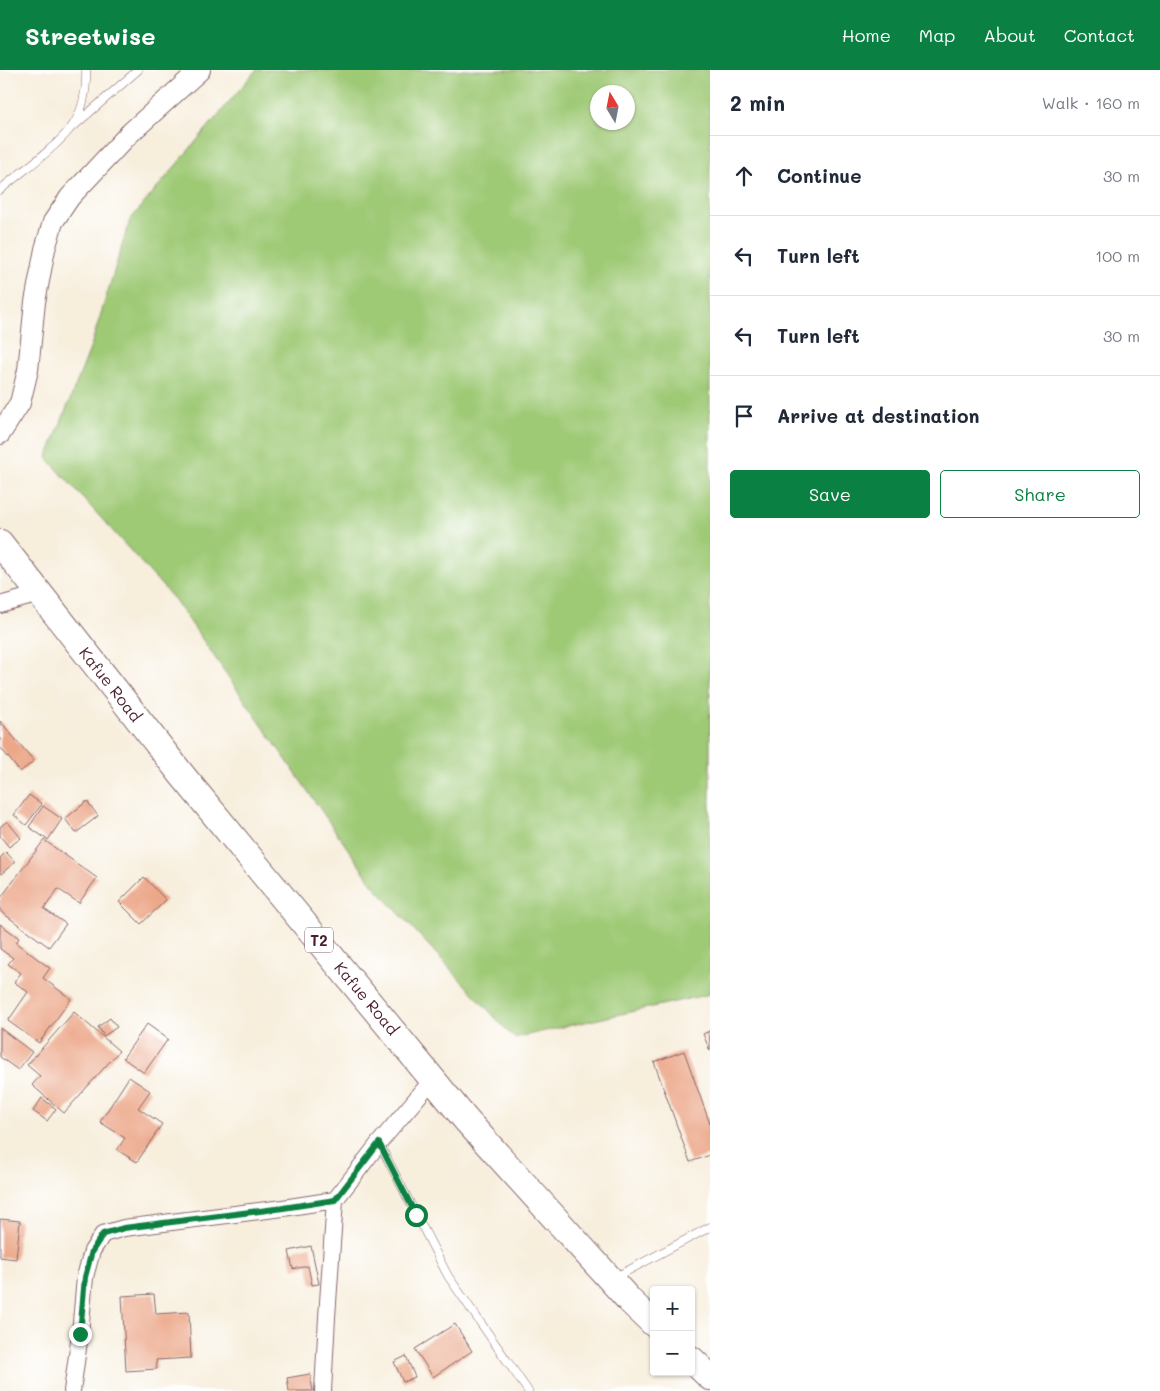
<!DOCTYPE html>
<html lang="en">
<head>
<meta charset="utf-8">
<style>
  :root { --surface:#fff; --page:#f2f2f3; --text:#1f2937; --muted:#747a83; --line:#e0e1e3; --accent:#0b8043 }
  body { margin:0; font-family:Mali,sans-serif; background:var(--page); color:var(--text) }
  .controls { position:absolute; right:15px; bottom:15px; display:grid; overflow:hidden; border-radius:5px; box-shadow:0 1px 4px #0004 }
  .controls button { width:45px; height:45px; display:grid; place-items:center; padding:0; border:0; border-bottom:1px solid var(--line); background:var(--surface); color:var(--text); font:25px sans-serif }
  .compass { position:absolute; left:590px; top:15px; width:45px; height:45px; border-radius:50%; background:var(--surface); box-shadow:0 1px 4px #0004; rotate:350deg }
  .stop { position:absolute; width:15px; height:15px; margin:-11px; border:4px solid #0b8043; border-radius:50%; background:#fff }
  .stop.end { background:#0b8043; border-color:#fff; box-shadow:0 1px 5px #0008 }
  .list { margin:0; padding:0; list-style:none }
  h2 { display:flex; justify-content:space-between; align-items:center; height:65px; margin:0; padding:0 20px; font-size:21px }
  h2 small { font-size:16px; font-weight:400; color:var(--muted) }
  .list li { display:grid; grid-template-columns:32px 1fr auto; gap:15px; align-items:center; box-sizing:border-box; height:80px; padding:0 20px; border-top:1px solid var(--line) }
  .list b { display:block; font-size:19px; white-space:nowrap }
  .list em { font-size:16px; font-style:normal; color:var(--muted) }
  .actions { display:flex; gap:10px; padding:15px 20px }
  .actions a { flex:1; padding:11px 0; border:1px solid var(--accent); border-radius:5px; text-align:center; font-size:18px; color:var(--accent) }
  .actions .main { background:var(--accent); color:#fff }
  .icon { flex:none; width:28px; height:28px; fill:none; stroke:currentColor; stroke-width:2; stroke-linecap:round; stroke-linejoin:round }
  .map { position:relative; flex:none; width:710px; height:1321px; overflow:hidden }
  header { display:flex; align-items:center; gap:30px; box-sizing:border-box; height:70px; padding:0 25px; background:var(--accent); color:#fff }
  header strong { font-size:24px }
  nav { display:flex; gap:28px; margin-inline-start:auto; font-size:18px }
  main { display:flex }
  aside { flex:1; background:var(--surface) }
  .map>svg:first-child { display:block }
</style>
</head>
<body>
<header>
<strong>Streetwise</strong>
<nav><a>Home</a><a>Map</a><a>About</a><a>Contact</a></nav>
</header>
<main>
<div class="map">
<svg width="710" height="1321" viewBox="0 0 710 1321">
  <rect width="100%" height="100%" fill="#fff"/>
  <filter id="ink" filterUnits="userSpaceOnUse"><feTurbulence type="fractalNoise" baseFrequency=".02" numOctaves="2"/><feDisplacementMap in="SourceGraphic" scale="10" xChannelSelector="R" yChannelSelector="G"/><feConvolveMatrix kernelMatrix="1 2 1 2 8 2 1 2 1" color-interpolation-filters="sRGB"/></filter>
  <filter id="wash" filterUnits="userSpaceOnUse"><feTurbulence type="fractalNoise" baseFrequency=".0096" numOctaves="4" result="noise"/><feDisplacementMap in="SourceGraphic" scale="20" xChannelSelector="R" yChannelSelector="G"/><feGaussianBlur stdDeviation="1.12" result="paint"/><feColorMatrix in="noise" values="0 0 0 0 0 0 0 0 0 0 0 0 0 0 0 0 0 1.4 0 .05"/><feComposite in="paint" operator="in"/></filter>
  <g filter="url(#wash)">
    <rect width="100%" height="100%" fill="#f7eedc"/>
    <path fill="#9ec975" stroke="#747450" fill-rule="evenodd" d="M256,0h454v924l-196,44 -141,-153 -198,-285 -128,-142 43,-109 40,-129zM598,22h30v30h-30z"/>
    <g id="blocks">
      <path fill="#eca789" d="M0,651l34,40 -14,11 -20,-25z
        M29,725l13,9 -16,21 -12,-10z
        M87,731l11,15 -22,17 -11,-14z
        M43,736l19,13 -14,21 -19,-13z
        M7,751l14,17 -12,9 -9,-11v-9z
        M44,770l53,38 -18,25 -21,-14 -14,20 22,15 -17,23 -49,-36v-12z
        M6,782l9,10 -15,13v-17z
        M144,807l22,23 -25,24 -22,-22z
        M0,854l19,14 -3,5 34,25 -7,10 28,21 -32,44 -31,-22 20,-29 -14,-10 7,-9 -13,-9 5,-6 -13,-9z
        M74,942l45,39 -55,62 -32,-28 8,-9 -13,-11z
        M110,948l7,9 -13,9 -6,-9z
        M147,954l21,15 -24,34 -21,-15z
        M0,958l32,24 -14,18 -18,-13z
        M710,961v20l-7,-17z
        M684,981l26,73v31l-20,7 -36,-100z
        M129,1007l21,14 -12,17 24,16 -25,38 -20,-12 8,-12 -25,-16z
        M42,1028l14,11 -9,12 -14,-10z
        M0,1149l20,2 -4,38 -16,-2z
        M311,1176l8,38 -7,1 -4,-19 -15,3 -4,-18z
        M154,1224l2,20 33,-2 2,46 -35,2 1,9 -31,2 -4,-75z
        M455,1254l17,27 -39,26 -18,-28z
        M406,1286l9,21 -12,5 -9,-20z
        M310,1304l3,17h-24l-2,-13z"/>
    </g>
  </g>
  <g filter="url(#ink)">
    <use href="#blocks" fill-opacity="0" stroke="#876769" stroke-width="1"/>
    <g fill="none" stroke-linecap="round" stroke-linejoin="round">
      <defs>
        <path id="service" d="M75,55l63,-55
          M0,120c23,-20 51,-38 70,-61 13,-15 17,-40 16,-59
          M379,1073l69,133 80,115
          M614,1208l96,-51"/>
        <path id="minor" d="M0,535l39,-11
          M72,1321l8,-57 5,-57 7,-26 11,-17 21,-6 159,-20 52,-8
          M323,1321l4,-74 8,-117 44,-57 54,-64"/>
        <path id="tertiary" d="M0,364l20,-31 8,-33 7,-68 10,-53 8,-27 17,-25 59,-63 71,-64"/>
        <path id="trunk" d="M0,473l182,232 284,345 164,181 24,23
          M691,1289l19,18"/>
      </defs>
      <use href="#service" stroke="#876769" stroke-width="9"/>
      <use href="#minor" stroke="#876769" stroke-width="18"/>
      <use href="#tertiary" stroke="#876769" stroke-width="22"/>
      <use href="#trunk" stroke="#876769" stroke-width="28"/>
      <use href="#service" stroke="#fff" stroke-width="8"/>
      <use href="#minor" stroke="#fff" stroke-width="16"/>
      <use href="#tertiary" stroke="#fff" stroke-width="20"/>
      <use href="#trunk" stroke="#fff" stroke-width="26"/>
    </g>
  </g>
  <g fill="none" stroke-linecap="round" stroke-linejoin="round" filter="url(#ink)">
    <path stroke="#0b8043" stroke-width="6" d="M80,1264l5,-57 7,-26 11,-17 21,-6 159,-20 52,-8 44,-57 37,72"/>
  </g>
  <g text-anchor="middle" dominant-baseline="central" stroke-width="4" stroke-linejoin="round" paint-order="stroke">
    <rect fill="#fff" stroke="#80626b" stroke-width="1" x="305" y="857.5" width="28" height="25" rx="4"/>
    <g font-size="15" font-weight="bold" fill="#4a1f2b">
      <text x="319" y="870">T2</text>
    </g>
    <g font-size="16" fill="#4a1f2b" stroke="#fff">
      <text transform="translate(111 614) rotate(52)">Kafue Road</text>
      <text transform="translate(367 928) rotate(50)">Kafue Road</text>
    </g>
  </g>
</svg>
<div class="controls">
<button>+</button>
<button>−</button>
</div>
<svg class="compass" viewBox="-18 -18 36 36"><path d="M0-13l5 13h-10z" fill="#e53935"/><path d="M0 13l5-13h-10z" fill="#747a83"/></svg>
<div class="stop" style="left:416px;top:1145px"></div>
<div class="stop end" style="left:80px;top:1264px"></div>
</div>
<aside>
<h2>2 min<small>Walk · 160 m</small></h2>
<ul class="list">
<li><svg class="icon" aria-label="ahead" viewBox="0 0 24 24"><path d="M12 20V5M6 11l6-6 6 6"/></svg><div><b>Continue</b></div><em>30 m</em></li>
<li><svg class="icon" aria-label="left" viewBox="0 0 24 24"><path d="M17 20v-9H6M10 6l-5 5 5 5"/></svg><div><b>Turn left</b></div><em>100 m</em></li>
<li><svg class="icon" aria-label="left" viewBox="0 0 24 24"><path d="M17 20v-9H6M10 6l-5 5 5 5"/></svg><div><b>Turn left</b></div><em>30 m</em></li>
<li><svg class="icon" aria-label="arrive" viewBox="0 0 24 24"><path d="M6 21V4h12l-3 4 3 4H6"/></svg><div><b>Arrive at destination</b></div></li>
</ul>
<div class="actions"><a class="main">Save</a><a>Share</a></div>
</aside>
</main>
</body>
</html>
